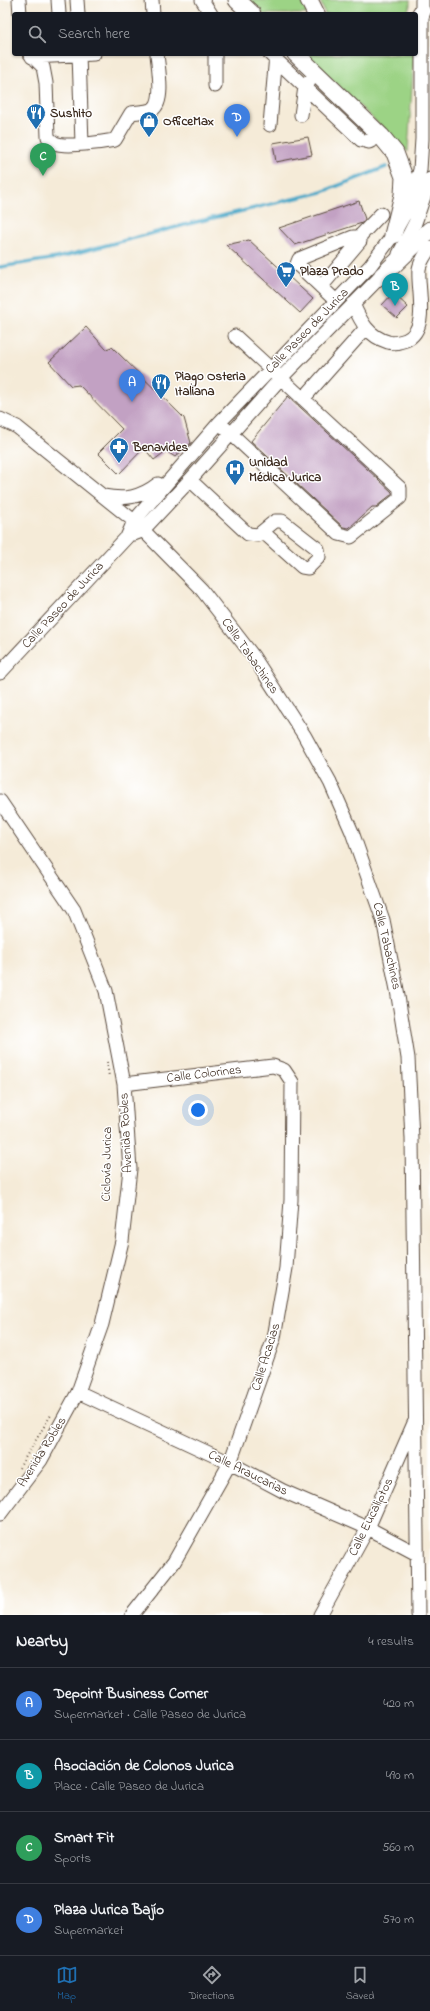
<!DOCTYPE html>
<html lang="en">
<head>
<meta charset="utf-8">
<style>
  :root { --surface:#171b24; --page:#20242c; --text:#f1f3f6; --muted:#9ea1a6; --line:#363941; --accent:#1f6fb2 }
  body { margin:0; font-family:"Indie Flower",sans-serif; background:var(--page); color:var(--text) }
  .you { position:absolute; left:198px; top:1110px; width:14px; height:14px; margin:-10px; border:3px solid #fff; border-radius:50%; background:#1a73e8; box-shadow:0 0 0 6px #1a73e833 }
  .badge { display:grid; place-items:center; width:26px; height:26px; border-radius:50%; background:var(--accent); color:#fff; font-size:13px; font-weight:700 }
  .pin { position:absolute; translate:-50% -33px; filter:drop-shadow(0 1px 2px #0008) }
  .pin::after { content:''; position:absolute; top:21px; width:14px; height:12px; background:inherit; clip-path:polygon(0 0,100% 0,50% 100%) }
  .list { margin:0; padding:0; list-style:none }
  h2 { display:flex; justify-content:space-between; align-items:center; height:52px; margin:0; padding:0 16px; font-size:17px }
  h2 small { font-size:13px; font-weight:400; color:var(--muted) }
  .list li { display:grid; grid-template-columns:26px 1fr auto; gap:12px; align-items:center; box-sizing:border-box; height:72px; padding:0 16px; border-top:1px solid var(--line) }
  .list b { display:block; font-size:15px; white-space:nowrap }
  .list p { margin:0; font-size:13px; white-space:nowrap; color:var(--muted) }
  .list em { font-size:13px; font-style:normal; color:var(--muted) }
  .icon { flex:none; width:22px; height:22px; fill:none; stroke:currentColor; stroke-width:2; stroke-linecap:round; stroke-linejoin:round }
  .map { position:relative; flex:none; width:430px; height:1615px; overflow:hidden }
  .search { position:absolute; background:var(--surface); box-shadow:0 1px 3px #0004; left:12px; right:12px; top:12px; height:44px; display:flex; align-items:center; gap:10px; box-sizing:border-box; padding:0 14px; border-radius:4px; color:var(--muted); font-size:15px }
  .sheet { height:340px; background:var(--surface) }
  nav { display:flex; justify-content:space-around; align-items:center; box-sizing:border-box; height:56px; border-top:1px solid var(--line); background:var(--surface); font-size:11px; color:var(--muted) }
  nav a { display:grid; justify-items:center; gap:2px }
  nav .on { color:var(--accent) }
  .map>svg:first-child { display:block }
</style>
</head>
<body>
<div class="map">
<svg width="430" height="1615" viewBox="0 0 430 1615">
  <rect width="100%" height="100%" fill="#fff"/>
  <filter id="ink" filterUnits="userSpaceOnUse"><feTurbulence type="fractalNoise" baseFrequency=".025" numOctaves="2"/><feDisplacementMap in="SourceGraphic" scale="8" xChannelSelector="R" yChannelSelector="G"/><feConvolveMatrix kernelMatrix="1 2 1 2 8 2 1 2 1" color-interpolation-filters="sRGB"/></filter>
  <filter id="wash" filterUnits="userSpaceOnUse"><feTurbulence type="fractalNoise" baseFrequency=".012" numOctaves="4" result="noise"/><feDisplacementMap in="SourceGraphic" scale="16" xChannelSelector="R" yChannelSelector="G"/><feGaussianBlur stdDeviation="0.9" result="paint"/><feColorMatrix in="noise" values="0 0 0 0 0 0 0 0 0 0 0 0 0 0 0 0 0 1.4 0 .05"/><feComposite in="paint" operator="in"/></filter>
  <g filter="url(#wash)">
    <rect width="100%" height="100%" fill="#f5ebd8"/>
    <path fill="#9cd385" stroke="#6c7e52" d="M249,0h53l5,14h-44z
      M320,0h90v6l-4,8h-81z
      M305,54h109l-6,98z"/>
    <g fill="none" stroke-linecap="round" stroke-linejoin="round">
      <path stroke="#49a8c8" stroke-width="3.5" d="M0,267l57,-9 139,-36 126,-30 64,-25"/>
    </g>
    <g id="blocks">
      <path fill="#c2a1c3" d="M308,137l4,18 -36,7 -3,-19z
        M359,201l6,18 -3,4 -67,22 -16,-17z
        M249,240l64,59 -13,14 -74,-68z
        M393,293l15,14 -11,11 -15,-13z
        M86,327l20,22 6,-2 72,71 7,25 -16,14 -9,-6 -12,9 -10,-12 -25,26 -21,-21 24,-24 -43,-44 -8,1 -22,-24z
        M288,396l104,96v2l-16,13h-4l-23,21 -6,-1 -92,-86z"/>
    </g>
  </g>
  <g filter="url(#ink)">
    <use href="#blocks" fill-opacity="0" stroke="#57473a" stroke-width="1"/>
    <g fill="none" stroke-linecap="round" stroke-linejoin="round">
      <defs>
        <path id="minor" d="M19,0l1,14
          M58,0l1,14
          M77,0l1,14
          M152,0l1,14
          M202,0l9,14
          M30,54l13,13 3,16 2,54c2,2 5,5 7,6 10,5 49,-1 60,-3l16,-27c6,-1 16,-1 22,-4 12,-8 5,-42 4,-55
          M79,54l3,90
          M215,54v32
          M270,54l91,86 8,2 12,-6
          M32,57l62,-3
          M301,115l4,-28 4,-5
          M270,125l6,-70
          M359,237l22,-23
          M399,254l16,-31 15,-44
          M321,287l39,-46 -1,-4h-6l-54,22 -2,5 39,37
          M353,304c8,18 15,32 35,38 6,2 12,0 18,-2 24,-11 11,-51 13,-71 1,-6 7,-16 11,-21
          M303,399l63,-71
          M0,419l17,8 117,94 68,69 51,66 51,79 26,47 22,50 31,88 14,70 11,68 4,81 6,476
          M225,428l114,106 12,3 49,-39v-10l-165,-152
          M190,480l58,54 10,1 17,-14h7l36,28 1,8 -11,11 -6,-1 -39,-35
          M103,496c22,4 37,2 55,-12
          M134,534l8,-3 48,-51 90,-101 107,-109
          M0,673l127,-136 7,-16 85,-98 151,-157 23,-31 15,-27 12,-38 2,-31v-139
          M0,801l74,109 32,81 18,93 6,85 -8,72 -20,83 -24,68 -37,68 -41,54
          M124,1084l149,-18 11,4 8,12 -1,118 -5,68 -12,70 -44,125 -56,99 -42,53
          M78,1392l152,71 53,28 85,37 49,26
          M320,1615l48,-87 46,-105"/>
        <path id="major" d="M237,0l15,14
          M309,0l7,14
          M416,21l6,-9
          M296,54l85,82 14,17 9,24 -1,18 -10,40
          M382,276l48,-46"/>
      </defs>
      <use href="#minor" stroke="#57473a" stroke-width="15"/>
      <use href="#major" stroke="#57473a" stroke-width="19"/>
      <path stroke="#57473a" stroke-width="2" stroke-dasharray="1 3" stroke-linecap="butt" d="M107,1062l2,15
        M19,1468l32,-53"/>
      <use href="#minor" stroke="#fff" stroke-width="13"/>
      <use href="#major" stroke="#fff" stroke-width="17"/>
    </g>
  </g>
  <defs>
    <symbol id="restaurant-pin" viewBox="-11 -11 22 30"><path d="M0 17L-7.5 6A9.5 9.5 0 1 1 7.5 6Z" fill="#1f6fb2" stroke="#fff"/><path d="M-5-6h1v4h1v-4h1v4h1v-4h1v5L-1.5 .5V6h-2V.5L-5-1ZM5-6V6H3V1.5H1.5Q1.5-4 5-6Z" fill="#fff"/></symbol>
    <symbol id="shop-pin" viewBox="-11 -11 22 30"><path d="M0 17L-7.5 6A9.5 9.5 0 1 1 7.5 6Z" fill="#1f6fb2" stroke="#fff"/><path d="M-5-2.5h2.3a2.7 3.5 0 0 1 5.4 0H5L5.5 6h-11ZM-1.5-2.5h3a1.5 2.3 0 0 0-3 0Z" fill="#fff"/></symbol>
    <symbol id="supermarket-pin" viewBox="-11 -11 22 30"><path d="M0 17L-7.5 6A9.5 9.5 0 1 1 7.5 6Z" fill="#1f6fb2" stroke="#fff"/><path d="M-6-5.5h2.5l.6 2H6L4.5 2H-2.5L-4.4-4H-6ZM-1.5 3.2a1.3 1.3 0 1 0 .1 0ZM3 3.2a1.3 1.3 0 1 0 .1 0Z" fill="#fff"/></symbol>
    <symbol id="pharmacy-pin" viewBox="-11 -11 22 30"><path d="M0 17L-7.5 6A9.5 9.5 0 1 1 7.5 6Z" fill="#1f6fb2" stroke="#fff"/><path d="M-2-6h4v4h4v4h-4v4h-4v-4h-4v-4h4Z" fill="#fff"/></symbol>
    <symbol id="hospital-pin" viewBox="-11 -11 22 30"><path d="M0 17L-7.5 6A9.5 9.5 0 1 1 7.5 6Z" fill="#1f6fb2" stroke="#fff"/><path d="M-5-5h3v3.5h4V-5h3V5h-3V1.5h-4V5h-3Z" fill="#fff"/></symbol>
  </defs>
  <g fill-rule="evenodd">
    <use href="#restaurant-pin" x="25" y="102" width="22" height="30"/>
    <use href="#shop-pin" x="138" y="110" width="22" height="30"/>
    <use href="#supermarket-pin" x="275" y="260" width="22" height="30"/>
    <use href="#restaurant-pin" x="150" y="372" width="22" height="30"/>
    <use href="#pharmacy-pin" x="108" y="436" width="22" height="30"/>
    <use href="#hospital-pin" x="224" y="458" width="22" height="30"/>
  </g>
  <g text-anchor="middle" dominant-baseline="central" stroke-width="3" stroke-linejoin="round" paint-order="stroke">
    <g font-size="13" font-weight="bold" fill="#3b2a1e" stroke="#fff" text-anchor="start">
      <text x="50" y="113">Sushito</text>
      <text x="163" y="121">OfficeMax</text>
      <text x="300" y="271">Plaza Prado</text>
      <text x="175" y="376">Piago Osteria<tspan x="175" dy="15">Italiana</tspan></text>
      <text x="133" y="447">Benavides</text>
      <text x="249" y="462">Unidad<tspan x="249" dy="15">Médica Jurica</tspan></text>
    </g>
    <g font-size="13" fill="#3b2a1e" stroke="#fff">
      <text transform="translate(307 331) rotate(-46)">Calle Paseo de Jurica</text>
      <text transform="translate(63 605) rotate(-47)">Calle Paseo de Jurica</text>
      <text transform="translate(250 656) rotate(55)">Calle Tabachines</text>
      <text transform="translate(387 946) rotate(77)">Calle Tabachines</text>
      <text transform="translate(204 1074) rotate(-7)">Calle Colorines</text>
      <text transform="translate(126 1133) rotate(-93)">Avenida Robles</text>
      <text transform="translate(107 1164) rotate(-89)">Ciclovía Jurica</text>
      <text transform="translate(266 1357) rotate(-73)">Calle Acacias</text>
      <text transform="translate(42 1452) rotate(-58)">Avenida Robles</text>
      <text transform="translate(248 1473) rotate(26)">Calle Araucarias</text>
      <text transform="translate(371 1517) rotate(-64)">Calle Eucaliptos</text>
    </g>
  </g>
</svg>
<div class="you"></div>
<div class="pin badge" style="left:132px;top:402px;background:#3f7fe0">A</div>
<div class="pin badge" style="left:395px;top:306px;background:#0f9aa8">B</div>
<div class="pin badge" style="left:43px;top:176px;background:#2e9e5b">C</div>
<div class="pin badge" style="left:237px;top:137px;background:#3f7fe0">D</div>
<div class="search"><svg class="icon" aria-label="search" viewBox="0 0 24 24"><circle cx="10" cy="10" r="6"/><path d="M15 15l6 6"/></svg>Search here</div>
</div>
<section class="sheet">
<h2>Nearby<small>4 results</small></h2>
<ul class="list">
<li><span class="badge" style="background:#3f7fe0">A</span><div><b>Depoint Business Corner</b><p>Supermarket · Calle Paseo de Jurica</p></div><em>420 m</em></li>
<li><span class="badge" style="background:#0f9aa8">B</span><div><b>Asociación de Colonos Jurica</b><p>Place · Calle Paseo de Jurica</p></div><em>490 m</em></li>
<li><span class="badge" style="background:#2e9e5b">C</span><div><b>Smart Fit</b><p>Sports</p></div><em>560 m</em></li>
<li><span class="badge" style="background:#3f7fe0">D</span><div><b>Plaza Jurica Bajío</b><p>Supermarket</p></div><em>570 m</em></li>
</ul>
</section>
<nav>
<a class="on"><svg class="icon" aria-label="map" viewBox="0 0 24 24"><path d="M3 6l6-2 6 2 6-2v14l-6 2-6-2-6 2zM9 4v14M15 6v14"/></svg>Map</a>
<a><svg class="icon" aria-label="directions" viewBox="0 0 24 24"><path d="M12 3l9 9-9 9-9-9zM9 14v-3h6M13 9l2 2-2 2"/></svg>Directions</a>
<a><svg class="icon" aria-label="saved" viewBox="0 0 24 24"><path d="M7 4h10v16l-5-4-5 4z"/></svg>Saved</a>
</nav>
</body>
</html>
